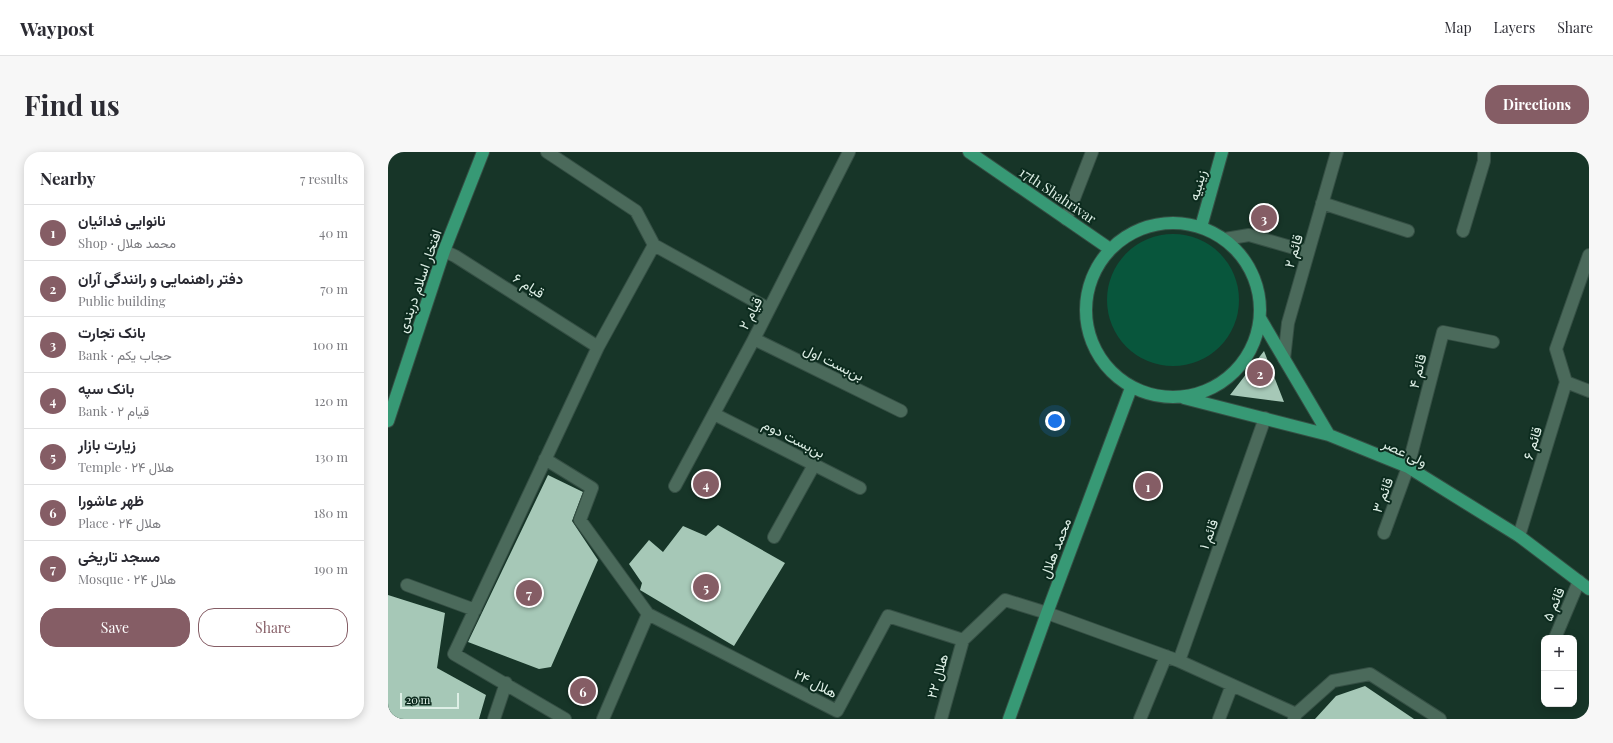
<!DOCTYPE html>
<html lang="en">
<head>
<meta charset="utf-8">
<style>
  :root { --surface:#fff; --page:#f7f7f7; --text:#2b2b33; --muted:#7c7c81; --line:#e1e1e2; --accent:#855d65 }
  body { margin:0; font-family:"Playfair Display",Vazirmatn,serif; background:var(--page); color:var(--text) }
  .controls { position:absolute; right:12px; bottom:12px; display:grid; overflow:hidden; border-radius:8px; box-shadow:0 2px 10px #0003 }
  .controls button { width:36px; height:36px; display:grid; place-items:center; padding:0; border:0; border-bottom:1px solid var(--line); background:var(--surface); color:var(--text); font:20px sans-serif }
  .scale { position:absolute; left:12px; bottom:10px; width:59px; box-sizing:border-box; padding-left:4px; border:2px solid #deefe6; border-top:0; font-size:11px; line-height:14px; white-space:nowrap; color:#deefe6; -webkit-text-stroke:3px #0c2b1e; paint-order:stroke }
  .you { position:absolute; left:667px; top:269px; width:14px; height:14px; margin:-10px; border:3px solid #fff; border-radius:50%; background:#1a73e8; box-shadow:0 0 0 6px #1a73e833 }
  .badge { display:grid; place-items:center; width:26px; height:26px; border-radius:50%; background:var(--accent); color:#fff; font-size:13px; font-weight:700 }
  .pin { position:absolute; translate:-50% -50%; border:2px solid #fff; box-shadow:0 1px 4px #0006 }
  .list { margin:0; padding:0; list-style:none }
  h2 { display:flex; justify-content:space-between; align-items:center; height:52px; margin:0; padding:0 16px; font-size:17px }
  h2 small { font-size:13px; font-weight:400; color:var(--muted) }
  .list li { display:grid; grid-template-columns:26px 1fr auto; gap:12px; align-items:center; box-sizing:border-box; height:56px; padding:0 16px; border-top:1px solid var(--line) }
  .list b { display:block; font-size:15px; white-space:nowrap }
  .list p { margin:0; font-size:13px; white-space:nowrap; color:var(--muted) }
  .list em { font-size:13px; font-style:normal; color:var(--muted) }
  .actions { display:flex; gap:8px; padding:12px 16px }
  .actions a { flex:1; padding:9px 0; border:1px solid var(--accent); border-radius:16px; text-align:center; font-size:14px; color:var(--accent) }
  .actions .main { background:var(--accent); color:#fff }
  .map { position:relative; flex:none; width:1201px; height:567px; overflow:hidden; border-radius:16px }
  header { display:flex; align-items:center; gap:24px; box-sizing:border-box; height:56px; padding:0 20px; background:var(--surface); border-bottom:1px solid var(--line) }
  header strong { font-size:19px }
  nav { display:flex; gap:22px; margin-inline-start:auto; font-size:14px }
  .intro { display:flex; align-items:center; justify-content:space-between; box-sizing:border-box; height:96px; padding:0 24px }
  h1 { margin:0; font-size:28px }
  .button { padding:10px 18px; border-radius:16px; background:var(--accent); color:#fff; font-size:14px; font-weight:700 }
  main { display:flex; gap:24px; padding:0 24px }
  aside { flex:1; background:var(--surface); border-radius:16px; box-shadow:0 2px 10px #0003 }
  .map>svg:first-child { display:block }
</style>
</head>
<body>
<header>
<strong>Waypost</strong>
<nav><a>Map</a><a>Layers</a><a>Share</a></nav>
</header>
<div class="intro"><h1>Find us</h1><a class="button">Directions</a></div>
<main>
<aside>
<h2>Nearby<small>7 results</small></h2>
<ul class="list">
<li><span class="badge">1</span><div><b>نانوایی فدائیان</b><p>Shop · محمد هلال</p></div><em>40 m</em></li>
<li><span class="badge">2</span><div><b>دفتر راهنمایی و رانندگی آران</b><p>Public building</p></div><em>70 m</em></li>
<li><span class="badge">3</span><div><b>بانک تجارت</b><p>Bank · حجاب یکم</p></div><em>100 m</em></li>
<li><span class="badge">4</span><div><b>بانک سپه</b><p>Bank · قیام ۲</p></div><em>120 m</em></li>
<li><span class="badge">5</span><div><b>زیارت بازار</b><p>Temple · هلال ۲۴</p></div><em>130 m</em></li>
<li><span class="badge">6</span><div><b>ظهر عاشورا</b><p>Place · هلال ۲۴</p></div><em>180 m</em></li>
<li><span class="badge">7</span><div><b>مسجد تاریخی</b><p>Mosque · هلال ۲۴</p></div><em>190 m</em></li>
</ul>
<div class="actions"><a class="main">Save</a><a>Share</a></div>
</aside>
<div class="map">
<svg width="1201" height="567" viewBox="0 0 1201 567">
  <rect width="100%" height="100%" fill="#173528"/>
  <path fill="#08563c" d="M719 148a66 66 0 1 1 132 0a66 66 0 1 1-132 0Z"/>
  <path fill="#a6c8b7" d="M876,199l20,51 -54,-7z
    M160,323l35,17 -11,29 26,39 -47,107 -12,2 -71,-27z
    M330,373l67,38 -51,83 -94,-56 2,-7 -13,-19 20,-24 14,12 20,-26 23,10z
    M0,443l57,18 -8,55 49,27 -7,24h-91z
    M977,534l49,33h-99l21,-23z"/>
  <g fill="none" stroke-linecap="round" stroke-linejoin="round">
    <defs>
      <path id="minor" d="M159,0l89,59 18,34 115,64
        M934,51l86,28
        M678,67l26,-67
        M1075,79l21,-70v-9
        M837,87l24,-4 59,17
        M56,99l11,5 143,91
        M366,187l147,72
        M896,207l4,-36 49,-171
        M1178,230l-10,-33 33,-94
        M326,262l146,74
        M157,307l47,29 -12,32 68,94
        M287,334l79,-147 95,-187
        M996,381l24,-66 35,-135 50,10
        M1131,384l47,-154 23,9
        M386,385l40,-72
        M19,433l68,25
        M1167,486l24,-57
        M791,509l86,-243
        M106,567l12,-36
        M177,567l-111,-65 144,-307 56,-102
        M215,567l45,-105 189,97 51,-95 75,24 42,-40 42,13 132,48 117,53
        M553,567l22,-79
        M752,567l26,-63
        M831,567l13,-34
        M906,567l2,-5 37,-33 37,-7 70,45"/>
      <path id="major" d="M581,0l141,97
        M698 158a87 87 0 1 1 174 0a87 87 0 1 1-174 0Z
        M813,75l21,-75
        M872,166l69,117
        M796,246l145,37 79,32 111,69 70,53
        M0,269l56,-170 39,-99
        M621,567l38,-106 84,-225"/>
    </defs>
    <use href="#minor" stroke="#354f44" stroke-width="14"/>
    <use href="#major" stroke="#354f44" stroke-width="14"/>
    <use href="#minor" stroke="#4b6a5b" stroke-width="12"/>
    <use href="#major" stroke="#379975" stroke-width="12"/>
  </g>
  <g text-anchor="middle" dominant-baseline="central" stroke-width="4" stroke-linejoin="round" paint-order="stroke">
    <g font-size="14" fill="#deefe6" stroke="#0c2b1e">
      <text transform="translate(809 33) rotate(-74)">زینبیه</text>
      <text transform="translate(670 43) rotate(34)">17th Shahrivar</text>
      <text transform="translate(905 99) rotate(-74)">قائم ۲</text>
      <text transform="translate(31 129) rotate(-71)">افتخار اسلام دربندی</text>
      <text transform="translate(141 133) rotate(32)">قیام ۶</text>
      <text transform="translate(362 161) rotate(-63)">قیام ۲</text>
      <text transform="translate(446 210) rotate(26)">بن‌بست اول</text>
      <text transform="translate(1029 219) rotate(-76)">قائم ۴</text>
      <text transform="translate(406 286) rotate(27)">بن‌بست دوم</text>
      <text transform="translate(1144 291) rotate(-73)">قائم ۶</text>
      <text transform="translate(1017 300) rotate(26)">ولی عصر</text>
      <text transform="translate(994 343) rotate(-70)">قائم ۳</text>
      <text transform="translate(820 382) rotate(-70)">قائم ۱</text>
      <text transform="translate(667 396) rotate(-69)">محمد هلال</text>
      <text transform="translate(1165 452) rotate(-67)">قائم ۵</text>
      <text transform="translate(549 524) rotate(-74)">هلال ۲۲</text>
      <text transform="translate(428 531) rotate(27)">هلال ۲۴</text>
    </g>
  </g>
</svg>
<div class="controls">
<button>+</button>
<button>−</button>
</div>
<div class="scale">20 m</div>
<div class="you"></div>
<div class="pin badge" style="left:760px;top:334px">1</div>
<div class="pin badge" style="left:872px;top:221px">2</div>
<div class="pin badge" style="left:876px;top:66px">3</div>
<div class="pin badge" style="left:318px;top:332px">4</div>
<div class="pin badge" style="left:318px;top:435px">5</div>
<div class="pin badge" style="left:195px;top:539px">6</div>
<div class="pin badge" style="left:141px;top:441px">7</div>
</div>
</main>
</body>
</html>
